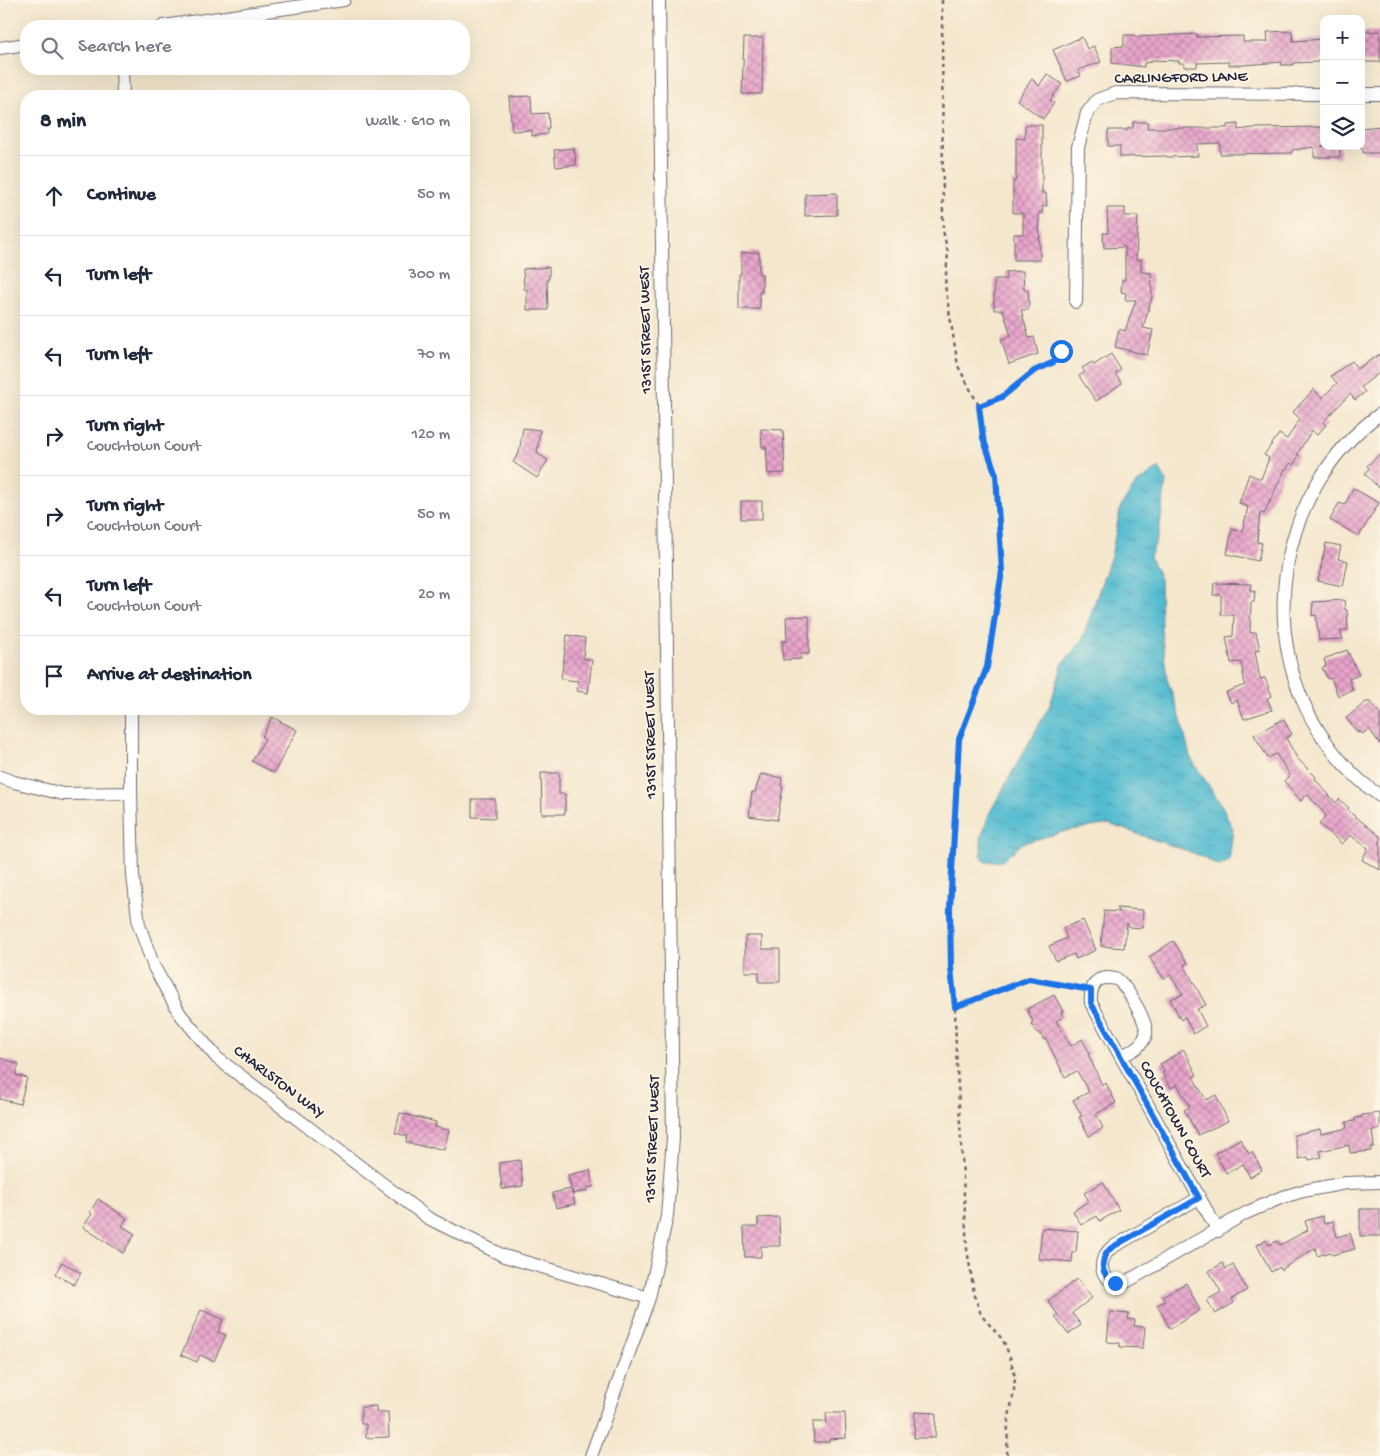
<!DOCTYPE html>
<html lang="en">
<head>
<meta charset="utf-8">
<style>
  :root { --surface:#fff; --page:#f2f2f3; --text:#1f2937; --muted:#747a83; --line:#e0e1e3 }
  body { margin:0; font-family:"Gochi Hand",sans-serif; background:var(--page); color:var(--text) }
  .controls { position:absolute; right:15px; top:15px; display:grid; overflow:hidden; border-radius:10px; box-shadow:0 5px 20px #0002 }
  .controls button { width:45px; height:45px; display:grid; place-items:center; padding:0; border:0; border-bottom:1px solid var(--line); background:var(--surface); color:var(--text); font:25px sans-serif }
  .stop { position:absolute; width:15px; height:15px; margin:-11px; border:4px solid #1a73e8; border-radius:50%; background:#fff }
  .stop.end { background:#1a73e8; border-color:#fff; box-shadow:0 1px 5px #0008 }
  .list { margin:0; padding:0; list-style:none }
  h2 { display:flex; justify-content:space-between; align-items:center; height:65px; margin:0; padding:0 20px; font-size:21px }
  h2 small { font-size:16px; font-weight:400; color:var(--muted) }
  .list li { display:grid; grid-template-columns:32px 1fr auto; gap:15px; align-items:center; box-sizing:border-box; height:80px; padding:0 20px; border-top:1px solid var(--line) }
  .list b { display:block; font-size:19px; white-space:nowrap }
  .list p { margin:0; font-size:16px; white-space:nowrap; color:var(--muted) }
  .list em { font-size:16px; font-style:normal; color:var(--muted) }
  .icon { flex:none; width:28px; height:28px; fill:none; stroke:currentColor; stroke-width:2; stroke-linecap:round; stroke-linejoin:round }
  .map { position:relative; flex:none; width:1380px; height:1456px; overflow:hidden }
  .search { position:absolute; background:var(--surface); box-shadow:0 5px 20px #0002; left:20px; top:20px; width:450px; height:55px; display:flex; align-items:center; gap:12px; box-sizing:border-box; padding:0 18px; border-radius:20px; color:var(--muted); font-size:19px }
  .panel { position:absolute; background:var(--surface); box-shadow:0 5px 20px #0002; left:20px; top:90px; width:450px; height:625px; border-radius:20px }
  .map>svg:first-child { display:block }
</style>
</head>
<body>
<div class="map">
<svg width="1380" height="1456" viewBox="0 0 1380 1456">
  <defs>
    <pattern id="water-ripples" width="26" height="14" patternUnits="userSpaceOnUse" patternTransform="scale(1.25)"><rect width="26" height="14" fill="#53bbd0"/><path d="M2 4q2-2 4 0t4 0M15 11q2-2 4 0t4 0" fill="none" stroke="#4498aa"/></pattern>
    <pattern id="building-cross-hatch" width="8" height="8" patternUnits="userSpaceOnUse" patternTransform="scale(1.25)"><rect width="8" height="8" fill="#e9a4cb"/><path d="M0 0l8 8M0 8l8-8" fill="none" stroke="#bc85a6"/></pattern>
  </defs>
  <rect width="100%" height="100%" fill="#fcf5e5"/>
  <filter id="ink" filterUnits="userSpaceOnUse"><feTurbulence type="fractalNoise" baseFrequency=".02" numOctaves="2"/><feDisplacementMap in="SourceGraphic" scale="10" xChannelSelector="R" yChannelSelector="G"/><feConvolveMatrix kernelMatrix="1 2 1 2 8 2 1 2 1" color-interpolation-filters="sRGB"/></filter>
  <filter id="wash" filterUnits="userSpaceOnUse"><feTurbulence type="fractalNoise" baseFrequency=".0096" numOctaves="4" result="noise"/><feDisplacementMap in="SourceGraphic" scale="20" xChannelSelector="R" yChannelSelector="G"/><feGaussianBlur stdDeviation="1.12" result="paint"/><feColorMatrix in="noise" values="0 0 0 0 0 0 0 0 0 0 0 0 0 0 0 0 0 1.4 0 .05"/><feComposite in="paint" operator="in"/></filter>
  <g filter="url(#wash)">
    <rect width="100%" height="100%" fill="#f4e7cd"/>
    <path fill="url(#water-ripples)" stroke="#3a6e86" d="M1159,468l7,13 -7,52 -9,24 10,22 1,50 6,50 14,41 9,37 32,49 11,23 -4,32 -10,5 -23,-12 -87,-30 -43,7 -43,12 -21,18 -17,1 -4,-7v-17l8,-24 61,-109 13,-42 19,-23 29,-84 10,-50 15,-22z"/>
    <g id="blocks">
      <path fill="url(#building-cross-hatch)" d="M1292,31l1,10 31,-2v19l-7,4 -24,1v2h-12l1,-3 -39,3h-14v-3l-32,1v4h-13v-4h-5v-2l-28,-1v2l-7,1v4l-32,-4v-16l12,-1v-11h11l1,2 61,-3v3l46,-1v6h25l-1,-10z
        M1380,31v31h-19v-21h2l1,-9z
        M1082,37l5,12 7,-3 7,16 -23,8 3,6 -14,5 -14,-31z
        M744,38h19l-1,56h-20z
        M1047,74l15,10 -12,16 4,3 -11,16 -26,-19 15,-21 7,7z
        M531,96l1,18 16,-1 1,15h-2v6l-15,2v-6l-20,1 -3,-34z
        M1133,122h15l-1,6h80l1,-3 10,-1v6l15,-2 71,-1v19h-3h19v11h-26v-10l-22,3v3l-72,1v-11l-23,1 1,12 -31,1v-1l-47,1v-11h-12v-16h20v-2h5z
        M1025,125h17v68h4l1,13h-5l1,7h-4l1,47h-26v-26h9v-21h-10v-32h3v-43l9,1z
        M1380,126v27h-17v-5l-2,1v-21z
        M574,148l2,17 -20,2 -2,-17z
        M837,193v22l-32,1v-22z
        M1107,208h18v8h13l-2,44 5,-1v13l10,1 1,24 -9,31 10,2 -6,25 -32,-8 4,-18 6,2 11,-31h-11l1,-7 -5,-1 1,-12h3v-33l-21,1 -1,-15h5z
        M759,252v22h3v18h-3l1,17h-21v-35h2v-21z
        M549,267v12h-2l1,31h-21v-21h-3l-1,-20z
        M1023,271l1,19h4l1,14 -1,6h-7l8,28 5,-1 4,17 -29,10 -8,-25 10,-3 -8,-26h-9v-31h12v-7z
        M1111,354l10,16 -6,4 7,9 -26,18 -17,-25 6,-4 -3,-4 10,-6 2,3z
        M1380,354v18l-19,15 4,5 -10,8 -5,-6 -27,28 3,3 -9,10 -5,-5 -15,24 2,1 -6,10 -3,-2 -4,7 -1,-1 -21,45 -4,-2 -3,30 5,1 -4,18 -31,-7 5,-25 10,3 6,-25 -9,-4 10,-29 12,5 8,-21 -5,-3 15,-21 8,5 13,-20 -7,-7 21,-23 8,9 15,-15 -6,-7 21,-15 5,8z
        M523,428l17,2 -3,23 11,7 -11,18 -24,-16 6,-9z
        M761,429l22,1 2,43 -17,1 -2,-27h-4z
        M1380,454v35l-15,-15 4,-6 -2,-2z
        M1353,488l26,15 -20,33 -29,-16 9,-17 6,2z
        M741,501h21v18h-21z
        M1326,543l15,3 -3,13 10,2 -5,25 -25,-5z
        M1214,583l37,1v6l4,1 -1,11h-3l-1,31 6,-1 4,18 -5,1 5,28 5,-1 7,18 -5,2 5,12 -28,9 -7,-19 -6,3 -5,-11 19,-7 -4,-23 -10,1 -5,-26 7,-1 1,-21h-13v-20h-8z
        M1344,600l1,10h2l1,20 -8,1 3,8 -24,1 -3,-25 -4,1 1,-14z
        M809,616v38h-9l1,5 -18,1 -1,-19h5l-1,-24z
        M567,635l18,3 -2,20 9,2 -4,33 -11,-2 1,-10 -17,-2z
        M1347,650l12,25 -10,4 4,11 -15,6 -7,-18 -3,1 -6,-11 4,-2 -2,-7z
        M1366,702h4l10,12v30l-11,-15 -7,5 -2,-3 -2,2 -12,-15z
        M272,717l25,13 -23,43 -22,-12 13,-22 -3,-2z
        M1283,719l9,15 -6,4 11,20 19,19 -1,2 21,24 3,-4 10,9 -2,2 33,26v34l-18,-10 6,-12 -18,-13 -8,9 -23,-20 7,-9 -19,-21 -6,7 -17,-20 6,-6 -14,-21 -8,4 -14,-23z
        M541,773h18v21h6v20h-23z
        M761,774l21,4 -1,8 2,1 -6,33 -28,-4 3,-24h3z
        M472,799h23v19l-23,-1z
        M1117,908l26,2 -1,18 -13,-1 -2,-4 -3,25 -23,-2 3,-35 16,1z
        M1083,920l13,30 -20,9 -2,-5 -18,7 -7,-15 18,-8 -4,-10z
        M745,936h17v13h18v33h-21v-10h-14z
        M1173,941l15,22 -4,2 22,40 -9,4 9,17 -13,8 -8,-17 -4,3 -11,-21 13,-5 -13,-19 -6,4 -15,-22z
        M1054,995l9,16 -2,1 2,5 -7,4 15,25 11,-7 8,14 -2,1 14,31 4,-2 10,20 -20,11 7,14 -14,8 -10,-19 3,-1 -9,-16 16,-8 -12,-21 -12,6 -19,-38 -2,1 -5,-8 -2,1 -6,-10 2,-1 -6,-13z
        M1184,1050l13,25 -4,2 13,23 10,-5 12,26 -30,14 -14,-25 6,-3 -13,-23 -6,4 -9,-15 3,-2 -5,-7z
        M0,1058l19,6 -3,11 11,3 -7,26 -20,-5z
        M400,1113l36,9 -1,5 14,3 -5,20 -15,-4v2l-23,-6 1,-6 -12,-3z
        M1380,1113v16l-8,1 2,17h-3v4l-21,2 -1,-8 -29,6 2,6 -13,3 -1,-3 -9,2 -5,-24 26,-6 1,5 26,-6 -1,-6 9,-1v-3l7,-1v-2z
        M1240,1139l9,15 3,-2 10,18 -12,7 -7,-13 -17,9 -11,-20z
        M520,1160l3,26 -21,3 -3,-26z
        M590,1170l3,17 -6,1v3l-15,3v-4l3,14 -19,4 -4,-15 19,-4 -3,-14z
        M1103,1182l16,28 -19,11 -3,-5 -16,9 -8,-14 16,-10 -5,-8z
        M98,1199l29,19 -5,8 13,8 -12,19 -40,-26 9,-13 -2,-2z
        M1360,1209h20v27h-20z
        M1322,1216l2,8 9,-3 4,16 13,-4 5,16 -23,6 -1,-3 -14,4 -2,-8 -34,22 -1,-3 -9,5 -14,-27 9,-5 3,5 8,-4 3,4 28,-15 -3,-9z
        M779,1217l1,29h-19v11h-16l-1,-30h14v-9z
        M1042,1228l36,3 -2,21h-3l-1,10 -33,-3z
        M62,1262l19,11 -7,12 -19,-11z
        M1223,1263l3,6 7,-4 14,25 -15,9 2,4 -19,11 -8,-14 14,-8 -12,-21z
        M1077,1279l15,19 -20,15 9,12 -13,9 -13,-17 3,-2 -10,-14z
        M1186,1283l14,27 -30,19 -13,-24 8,-4 -3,-5z
        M201,1310l22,9 -5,13 8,3 -12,26 -14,-6 -3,7 -16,-7z
        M1110,1312l19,2 -1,5 7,1 -1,6 11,1 -2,21 -23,-1v-4l-13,-1z
        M376,1406v6h12l1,25 -23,1v-14h-5v-17z
        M915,1412l21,1 -1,25h-21z
        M826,1413h19l1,25 -17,1v3h-15l-1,-20h14z"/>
    </g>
  </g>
  <g filter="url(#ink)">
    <use href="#blocks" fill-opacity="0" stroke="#6c676e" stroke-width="1"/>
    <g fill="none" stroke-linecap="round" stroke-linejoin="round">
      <defs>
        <path id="minor" d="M163,26l181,-26
          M0,48l26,-4
          M122,69l1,27
          M1361,94h19
          M1076,302l2,-155 9,-34 10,-13 19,-7 208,1
          M1380,414c-102,74 -127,222 -56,325 15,22 34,42 56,57
          M131,709v84l2,83 6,49 15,42 26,47 37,44 211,160 76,38 145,42
          M0,777l14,5 49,12 68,-1
          M1121,1057c10,-6 22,-11 25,-23 3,-10 -20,-48 -28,-54 -4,-2 -7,-2 -11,-2 -14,0 -17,13 -16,25l127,228
          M1199,1198l-88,50c-17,16 -9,37 15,34l120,-69 34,-15 23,-7 43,-8 34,-1
          M591,1456l58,-158 18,-82 6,-78 -14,-1138"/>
      </defs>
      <use href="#minor" stroke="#6c676e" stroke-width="14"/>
      <path stroke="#6c676e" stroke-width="2.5" stroke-dasharray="4 4" stroke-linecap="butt" d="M942,0l1,230 5,24 -3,31 13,81 21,40 4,32 13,37 6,96 -15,96 -28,72 -9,170 1,59 4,39 1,43 11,199 7,44 7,22 22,25 7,17 5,20 -1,14 -6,31 -1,34
        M979,406l23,-9 32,-26 20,-9 7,-11
        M955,1007l74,-28 50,10"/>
      <use href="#minor" stroke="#fff" stroke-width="12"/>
    </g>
  </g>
  <g fill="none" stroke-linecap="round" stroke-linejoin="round" filter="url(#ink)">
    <path stroke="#1a73e8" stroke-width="6" d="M1061,351l-7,11 -20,9 -32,26 -23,9 4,32 13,37 6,96 -15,96 -28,72 -9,170 1,59 4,39 74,-28 62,11v13l108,195 -88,50c-12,11 -11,27 4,35"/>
  </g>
  <g text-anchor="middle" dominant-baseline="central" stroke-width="4" stroke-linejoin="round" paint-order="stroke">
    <g font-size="16" fill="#22223b" stroke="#fcf5e5">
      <text transform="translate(1181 79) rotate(-1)">CARLINGFORD LANE</text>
      <text transform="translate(647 330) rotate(-91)">131ST STREET WEST</text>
      <text transform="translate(652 735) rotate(-91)">131ST STREET WEST</text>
      <text transform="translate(278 1083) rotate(37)">CHARLSTON WAY</text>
      <text transform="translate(1174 1120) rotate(61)">COUCHTOWN COURT</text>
      <text transform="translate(654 1139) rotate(-88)">131ST STREET WEST</text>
    </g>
  </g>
</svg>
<div class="controls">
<button>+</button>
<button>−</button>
<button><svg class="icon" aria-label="layers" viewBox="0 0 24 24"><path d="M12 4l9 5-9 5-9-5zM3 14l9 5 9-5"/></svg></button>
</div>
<div class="stop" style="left:1061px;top:351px"></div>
<div class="stop end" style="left:1115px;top:1283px"></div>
<div class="search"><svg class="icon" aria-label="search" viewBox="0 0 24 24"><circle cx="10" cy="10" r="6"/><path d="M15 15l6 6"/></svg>Search here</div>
<section class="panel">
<h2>8 min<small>Walk · 610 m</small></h2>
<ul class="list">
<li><svg class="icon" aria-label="ahead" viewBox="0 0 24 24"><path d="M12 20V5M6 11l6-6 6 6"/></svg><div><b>Continue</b></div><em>50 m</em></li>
<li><svg class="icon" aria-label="left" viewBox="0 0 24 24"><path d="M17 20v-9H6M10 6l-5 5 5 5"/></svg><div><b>Turn left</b></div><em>300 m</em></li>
<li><svg class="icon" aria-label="left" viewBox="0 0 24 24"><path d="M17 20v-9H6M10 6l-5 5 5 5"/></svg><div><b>Turn left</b></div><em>70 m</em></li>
<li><svg class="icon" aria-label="right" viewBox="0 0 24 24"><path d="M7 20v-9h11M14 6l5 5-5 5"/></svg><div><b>Turn right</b><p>Couchtown Court</p></div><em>120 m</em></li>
<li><svg class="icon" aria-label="right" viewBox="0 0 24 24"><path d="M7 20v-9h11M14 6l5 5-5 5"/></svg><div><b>Turn right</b><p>Couchtown Court</p></div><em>50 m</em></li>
<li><svg class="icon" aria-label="left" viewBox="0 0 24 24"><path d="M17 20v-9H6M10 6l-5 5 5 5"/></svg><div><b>Turn left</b><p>Couchtown Court</p></div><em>20 m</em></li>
<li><svg class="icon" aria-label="arrive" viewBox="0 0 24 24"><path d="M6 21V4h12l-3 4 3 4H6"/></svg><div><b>Arrive at destination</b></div></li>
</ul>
</section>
</div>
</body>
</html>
